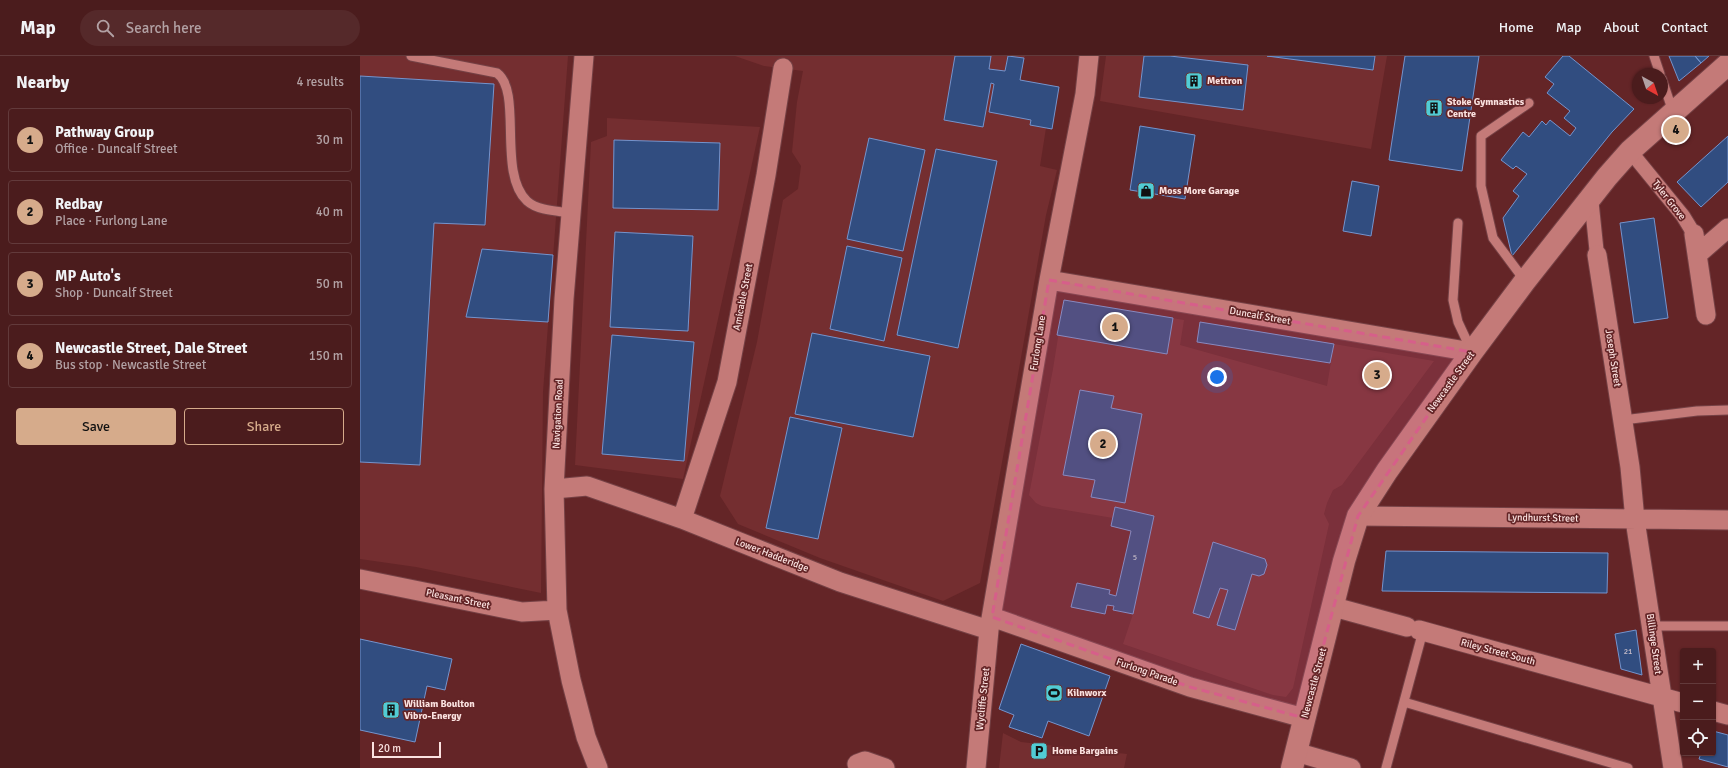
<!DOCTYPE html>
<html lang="en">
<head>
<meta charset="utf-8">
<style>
  :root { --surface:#4b1c1d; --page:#55292a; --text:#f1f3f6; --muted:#b2a1a4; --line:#623a3b; --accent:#d6ab8b }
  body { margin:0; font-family:Signika,sans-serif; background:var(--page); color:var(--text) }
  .controls { position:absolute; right:12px; bottom:12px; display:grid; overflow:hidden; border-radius:4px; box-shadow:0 1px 3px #0004 }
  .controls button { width:36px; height:36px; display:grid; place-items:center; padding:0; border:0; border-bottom:1px solid var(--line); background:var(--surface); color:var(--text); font:20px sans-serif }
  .compass { position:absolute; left:1272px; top:12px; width:36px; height:36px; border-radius:50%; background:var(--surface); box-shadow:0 1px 3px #0004; rotate:140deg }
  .scale { position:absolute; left:12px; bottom:10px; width:69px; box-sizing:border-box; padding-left:4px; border:2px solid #fbe2e0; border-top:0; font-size:11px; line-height:14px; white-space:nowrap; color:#fbe2e0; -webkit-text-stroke:3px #642527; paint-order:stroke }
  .you { position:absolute; left:857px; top:321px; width:14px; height:14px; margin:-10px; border:3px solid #fff; border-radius:50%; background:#1a73e8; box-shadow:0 0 0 6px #1a73e833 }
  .badge { display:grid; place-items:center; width:26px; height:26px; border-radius:50%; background:var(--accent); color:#111; font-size:13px; font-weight:700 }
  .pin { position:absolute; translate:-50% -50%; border:2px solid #fff; box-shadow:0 1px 4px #0006 }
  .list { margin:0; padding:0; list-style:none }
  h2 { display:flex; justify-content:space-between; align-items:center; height:52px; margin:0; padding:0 16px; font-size:17px }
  h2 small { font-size:13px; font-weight:400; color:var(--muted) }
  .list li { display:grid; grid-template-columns:26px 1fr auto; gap:12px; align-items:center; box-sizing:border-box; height:64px; margin:0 8px 8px; padding:0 8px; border:1px solid var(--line); border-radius:4px }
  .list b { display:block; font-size:15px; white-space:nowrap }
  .list p { margin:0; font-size:13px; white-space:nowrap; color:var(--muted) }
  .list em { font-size:13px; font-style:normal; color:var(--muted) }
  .actions { display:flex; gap:8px; padding:12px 16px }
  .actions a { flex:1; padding:9px 0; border:1px solid var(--accent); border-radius:4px; text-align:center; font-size:14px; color:var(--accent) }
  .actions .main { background:var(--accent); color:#111 }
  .icon { flex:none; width:22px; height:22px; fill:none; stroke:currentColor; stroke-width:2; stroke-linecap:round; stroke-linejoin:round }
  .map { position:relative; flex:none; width:1368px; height:712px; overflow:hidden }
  header { display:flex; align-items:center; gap:24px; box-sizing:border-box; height:56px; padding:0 20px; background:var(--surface); border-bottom:1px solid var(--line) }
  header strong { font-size:19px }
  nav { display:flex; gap:22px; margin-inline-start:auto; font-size:14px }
  .search { width:280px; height:36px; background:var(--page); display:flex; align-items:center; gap:10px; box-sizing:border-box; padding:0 14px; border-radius:22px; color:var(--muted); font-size:15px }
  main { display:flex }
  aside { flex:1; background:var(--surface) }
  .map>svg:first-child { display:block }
</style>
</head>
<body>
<header>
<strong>Map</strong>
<div class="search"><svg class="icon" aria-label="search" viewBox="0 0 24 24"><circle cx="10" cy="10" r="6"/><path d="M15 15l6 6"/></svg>Search here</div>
<nav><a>Home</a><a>Map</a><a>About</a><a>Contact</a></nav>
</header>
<main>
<aside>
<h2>Nearby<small>4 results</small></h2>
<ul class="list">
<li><span class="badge">1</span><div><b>Pathway Group</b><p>Office · Duncalf Street</p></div><em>30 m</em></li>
<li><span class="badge">2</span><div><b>Redbay</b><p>Place · Furlong Lane</p></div><em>40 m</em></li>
<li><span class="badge">3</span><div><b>MP Auto's</b><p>Shop · Duncalf Street</p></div><em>50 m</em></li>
<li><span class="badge">4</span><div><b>Newcastle Street, Dale Street</b><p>Bus stop · Newcastle Street</p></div><em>150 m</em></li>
</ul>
<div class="actions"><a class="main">Save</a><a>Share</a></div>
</aside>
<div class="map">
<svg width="1368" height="712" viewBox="0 0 1368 712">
  <rect width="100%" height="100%" fill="#642527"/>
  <path fill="#742e30" d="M0,0h208l-25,336 -2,201 -125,-26 -56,-8z
    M375,0h290l-5,24 39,7 -7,42 -6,-1 -6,38 17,4 -11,45 -27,154 -39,214 -37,18 -123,-43 -82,-34 -18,-28 37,-154 26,-142 15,-11 3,-23 -9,-14 5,-50 6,-31 -39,-5z
    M746,0h281l-16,93 -271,-48z
    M247,62l153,9 -77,352 -108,-14 16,-323 16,-6z
    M704,244l120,20 -4,25 147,41 7,-42 100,17 -92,124 -9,5 -6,13 -3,11 5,10 -36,164 -7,9 -13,-2 -150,-51 10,-30 21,-98 -39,-9 -2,11 -71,-12 -6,-3 -7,-8 24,-126z
    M643,677l18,9 106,12 -3,14h-125z"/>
  <path fill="#314d80" stroke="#7494cd" d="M595,0h36l-2,13 16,2 3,-15 16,2 -4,22 39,7 -7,42 -22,-4 1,-5 -42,-8 5,-28 -3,-1 -8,44 -39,-7z
    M784,0h26l78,9 -5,45 -104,-13z
    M907,0h108l-2,14z
    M1045,0h74l-17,115 -73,-11z
    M1203,0h6l65,53 -22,23 -100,124 -9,-38 16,-22 -6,-5 14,-17 -11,-8 -3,3 -12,-9 22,-28 6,5 13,-16 4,4 4,-5 20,16 6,-8 -12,-10 6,-7 -23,-18 7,-9 -9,-7z
    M1309,0h26l6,7 -22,18z
    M1335,0h14l-8,7z
    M0,20l134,8 -9,141 -51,-2 -14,242 -60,-3z
    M780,70l55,9 -10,64 -55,-9z
    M1368,80v46l-27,25 -24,-25z
    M509,82l56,12 -22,101 -56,-12z
    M254,84l106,3 -2,67 -105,-2z
    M576,93l61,12 -39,187 -61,-13z
    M992,125l27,5 -8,50 -28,-5z
    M1294,162l14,100 -34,5 -14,-100z
    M255,176l78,4 -5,95 -78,-4z
    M487,190l55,12 -18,83 -54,-12z
    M122,193l71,6 -5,67 -82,-5z
    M704,244l109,18 -6,36 -110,-19z
    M840,266l134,22 -4,19 -133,-21z
    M452,277l118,23 -17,81 -118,-23z
    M252,279l82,7 -10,119 -82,-7z
    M720,334l34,6 -3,12 31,6 -17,89 -34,-6 4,-17 -32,-5z
    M430,361l52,11 -24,111 -52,-11z
    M755,451l39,9 -21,98 -20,-4 1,-4 -7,-1 -2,9 -34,-7 6,-24 33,7 -1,4 7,2 15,-65 -20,-5z
    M853,486l52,17 2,6 -3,9 -5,2 -7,-2 -17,56 -18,-5 11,-35 -8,-2 -11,30 -16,-5z
    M1026,495l222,2 -1,40 -225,-2z
    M1276,574l6,45 -21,-6 -6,-35z
    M0,583l92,20 -7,31 -18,-4 -12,56 -55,-12z
    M661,588l89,32 -21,60 -41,-15 -6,17 -33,-11 5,-12 -15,-6z
    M1353,675l15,4v32l-29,-8 2,-6h12z"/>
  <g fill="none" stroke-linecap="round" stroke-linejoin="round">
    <defs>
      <path id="service" d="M51,0l86,17c26,19 0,100 30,128 11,10 31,10 44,12
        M1294,0l6,18
        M1302,23l11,33
        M1098,167l-5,77 5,22 14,30
        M1165,225l-32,-43 -12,-52v-50l48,-33
        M1263,364l74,-9 31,-1
        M1291,570h77
        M1044,646l224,66
        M1026,712l37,-137"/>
      <path id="pedestrian" d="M1270,95l53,65 11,18
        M1231,141l6,58"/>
      <path id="minor" d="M224,0l-20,243 -10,190 3,121 14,70 15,57 12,31
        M1334,178l12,81
        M1338,198l30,-26
        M1237,199l33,212 5,53 38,248
        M689,224l423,72
        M194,433l33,-3 95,33 158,63 149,48
        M998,460l370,4
        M322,463l45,-137 39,-207 17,-107
        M0,523l162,33 35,-2
        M974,551l73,20
        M632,561l198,70 114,31
        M1059,574l264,73
        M1353,655l15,4
        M936,696l55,16
        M497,708l8,-3 20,7
        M616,712l13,-138 60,-350 36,-186 4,-38"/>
      <path id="secondary" d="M932,712l52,-207 14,-45 29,-45 85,-119 53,-71 82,-104 23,-26 98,-87"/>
    </defs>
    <use href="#service" stroke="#754145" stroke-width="11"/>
    <use href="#pedestrian" stroke="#754145" stroke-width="16"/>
    <use href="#minor" stroke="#754145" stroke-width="21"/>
    <use href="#secondary" stroke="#754145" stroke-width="24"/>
    <use href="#service" stroke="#c47a78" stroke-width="9"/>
    <use href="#pedestrian" stroke="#c47a78" stroke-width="14"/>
    <use href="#minor" stroke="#c47a78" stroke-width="19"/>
    <use href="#secondary" stroke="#c47a78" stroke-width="22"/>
  </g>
  <path fill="#d65f8a" fill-opacity="0.2" stroke="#d65f8a" stroke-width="3" stroke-dasharray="8 5" stroke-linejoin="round" d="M689,224l423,72 -114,164 -54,202 -114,-31 -198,-70z"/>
  <defs>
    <symbol id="building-square" viewBox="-11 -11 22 22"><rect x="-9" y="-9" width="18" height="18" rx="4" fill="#51ccd4" stroke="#642527"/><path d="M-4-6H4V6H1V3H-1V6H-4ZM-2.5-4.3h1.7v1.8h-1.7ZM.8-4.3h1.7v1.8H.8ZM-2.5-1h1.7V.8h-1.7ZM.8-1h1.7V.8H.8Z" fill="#111"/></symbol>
    <symbol id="shop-square" viewBox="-11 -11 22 22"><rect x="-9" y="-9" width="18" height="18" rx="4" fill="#51ccd4" stroke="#642527"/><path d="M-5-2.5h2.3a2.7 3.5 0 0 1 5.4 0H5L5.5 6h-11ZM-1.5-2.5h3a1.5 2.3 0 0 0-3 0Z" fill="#111"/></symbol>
    <symbol id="stadium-square" viewBox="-11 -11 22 22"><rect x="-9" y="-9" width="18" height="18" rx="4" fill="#51ccd4" stroke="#642527"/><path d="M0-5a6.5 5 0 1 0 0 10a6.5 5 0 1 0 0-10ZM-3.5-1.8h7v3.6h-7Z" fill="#111"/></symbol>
    <symbol id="parking-square" viewBox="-11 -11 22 22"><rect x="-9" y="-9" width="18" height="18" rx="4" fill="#51ccd4" stroke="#642527"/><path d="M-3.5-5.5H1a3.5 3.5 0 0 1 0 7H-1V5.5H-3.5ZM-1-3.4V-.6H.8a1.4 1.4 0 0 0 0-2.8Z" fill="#111"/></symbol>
  </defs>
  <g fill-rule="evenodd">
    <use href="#building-square" x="824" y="15" width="20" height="20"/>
    <use href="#building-square" x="1064" y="42" width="20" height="20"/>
    <use href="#shop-square" x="776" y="125" width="20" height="20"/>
    <use href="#stadium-square" x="684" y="627" width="20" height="20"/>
    <use href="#building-square" x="21" y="644" width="20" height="20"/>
    <use href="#parking-square" x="669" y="685" width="20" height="20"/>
  </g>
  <g text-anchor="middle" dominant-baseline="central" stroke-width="3.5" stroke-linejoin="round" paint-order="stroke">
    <g font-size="8" fill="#c8bdc8">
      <text x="775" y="501">5</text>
      <text x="1268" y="595">21</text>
    </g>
    <g font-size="10" font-weight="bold" fill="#fbe2e0" stroke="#642527" text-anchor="start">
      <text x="847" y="25">Mettron</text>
      <text x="1087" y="46">Stoke Gymnastics<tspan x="1087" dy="12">Centre</tspan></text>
      <text x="799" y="135">Moss More Garage</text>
      <text x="707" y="637">Kilnworx</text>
      <text x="44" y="648">William Boulton<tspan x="44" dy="12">Vibro-Energy</tspan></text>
      <text x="692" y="695">Home Bargains</text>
    </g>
    <g font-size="10" fill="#fbe2e0" stroke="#642527">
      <text transform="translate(1309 144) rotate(52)">Tyler Grove</text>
      <text transform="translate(383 241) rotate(-79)">Amicable Street</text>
      <text transform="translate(900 260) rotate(10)">Duncalf Street</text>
      <text transform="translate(678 287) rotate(-81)">Furlong Lane</text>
      <text transform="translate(1253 302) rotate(81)">Joseph Street</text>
      <text transform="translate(1091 326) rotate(-54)">Newcastle Street</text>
      <text transform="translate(198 358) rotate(-87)">Navigation Road</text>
      <text transform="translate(1183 462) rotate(1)">Lyndhurst Street</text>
      <text transform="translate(412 499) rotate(21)">Lower Hadderidge</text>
      <text transform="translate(98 543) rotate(12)">Pleasant Street</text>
      <text transform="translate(1294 588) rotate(82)">Billinge Street</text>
      <text transform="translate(1138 596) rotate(15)">Riley Street South</text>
      <text transform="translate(787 616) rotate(19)">Furlong Parade</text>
      <text transform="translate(954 627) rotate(-75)">Newcastle Street</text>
      <text transform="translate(623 643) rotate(-84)">Wycliffe Street</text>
    </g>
  </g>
</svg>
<div class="controls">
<button>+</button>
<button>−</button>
<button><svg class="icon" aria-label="locate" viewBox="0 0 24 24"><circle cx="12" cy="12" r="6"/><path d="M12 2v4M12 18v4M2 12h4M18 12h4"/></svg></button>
</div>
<svg class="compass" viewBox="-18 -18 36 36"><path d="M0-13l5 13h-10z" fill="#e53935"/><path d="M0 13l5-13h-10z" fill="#b2a1a4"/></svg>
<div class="scale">20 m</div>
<div class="you"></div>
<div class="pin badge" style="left:755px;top:271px">1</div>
<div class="pin badge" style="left:743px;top:388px">2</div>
<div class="pin badge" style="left:1017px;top:319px">3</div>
<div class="pin badge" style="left:1316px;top:74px">4</div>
</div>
</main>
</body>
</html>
